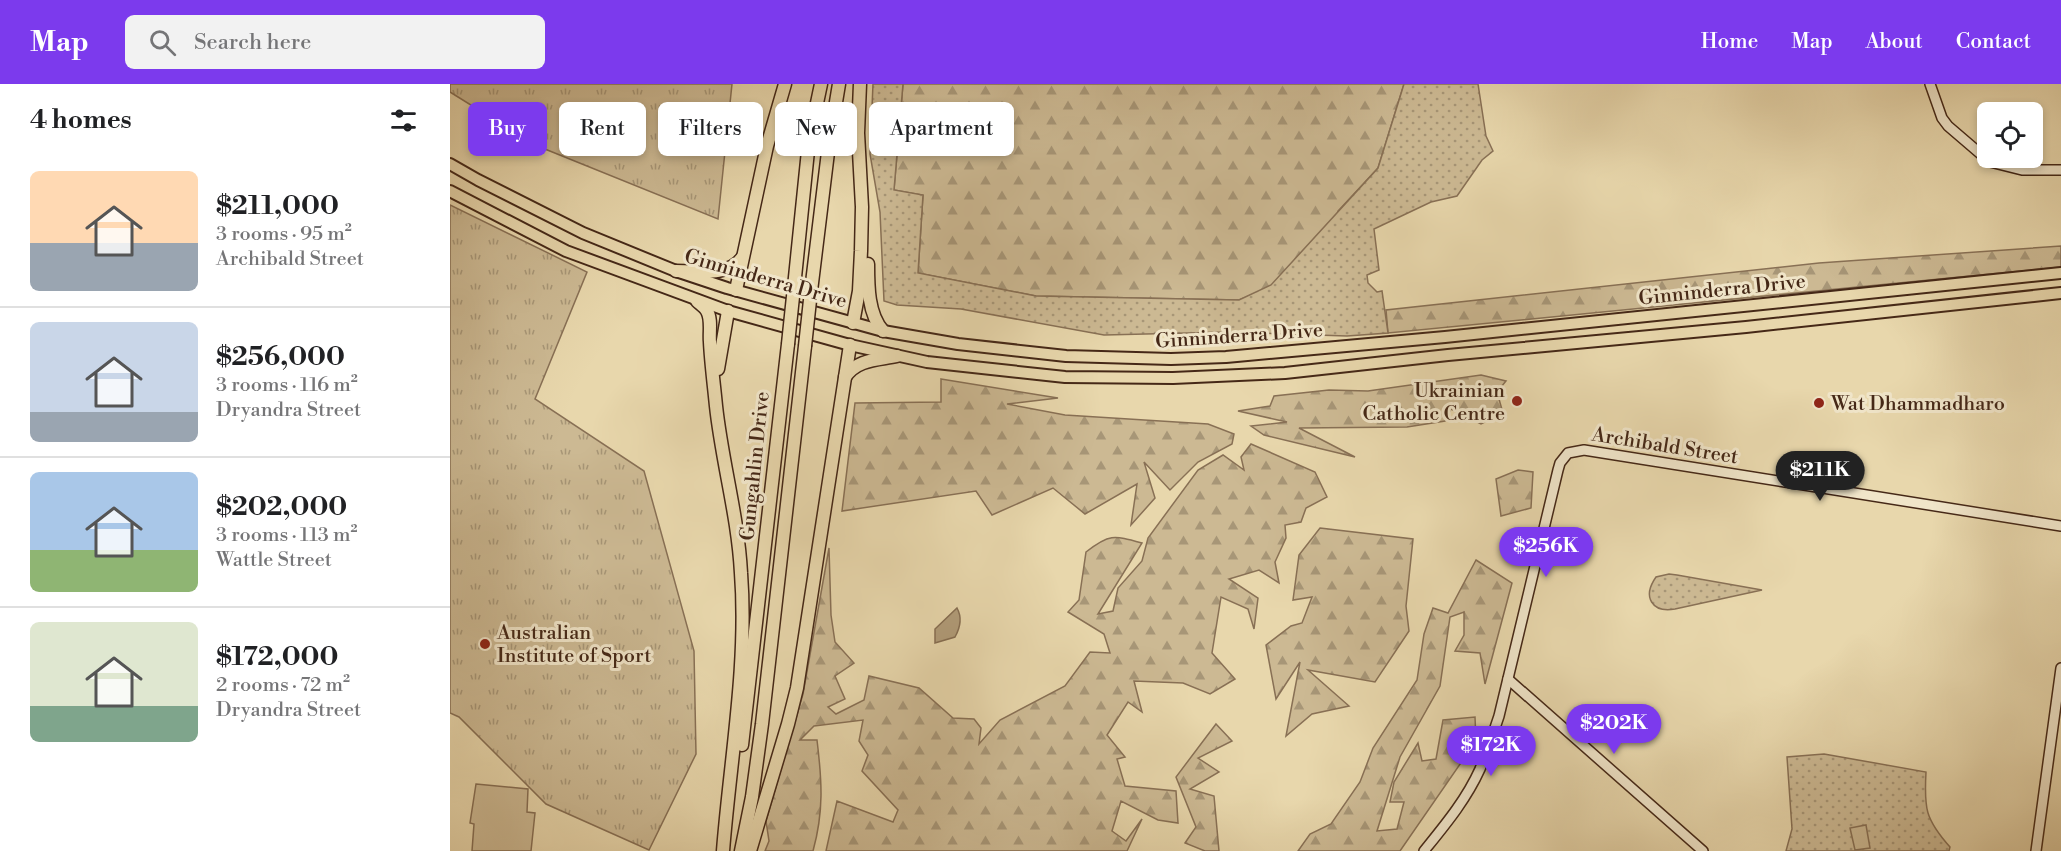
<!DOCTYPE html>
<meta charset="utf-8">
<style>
:root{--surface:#fff;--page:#f2f2f2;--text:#202124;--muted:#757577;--line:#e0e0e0;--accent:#7c3aed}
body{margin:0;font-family:"Libre Bodoni",serif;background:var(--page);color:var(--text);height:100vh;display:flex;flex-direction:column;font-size:22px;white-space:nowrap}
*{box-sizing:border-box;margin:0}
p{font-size:20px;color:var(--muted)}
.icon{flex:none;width:33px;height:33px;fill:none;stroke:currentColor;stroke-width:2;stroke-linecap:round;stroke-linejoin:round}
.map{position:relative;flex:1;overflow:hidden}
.panel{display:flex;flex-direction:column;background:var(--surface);width:450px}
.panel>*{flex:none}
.guide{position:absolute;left:18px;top:18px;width:570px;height:54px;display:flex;gap:12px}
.fabs{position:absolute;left:1527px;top:18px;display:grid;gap:12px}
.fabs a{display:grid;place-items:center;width:66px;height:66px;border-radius:9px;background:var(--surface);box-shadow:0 3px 9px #0003;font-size:30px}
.price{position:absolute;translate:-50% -51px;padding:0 14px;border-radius:21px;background:var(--accent);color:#fff;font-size:20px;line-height:39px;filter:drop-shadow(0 2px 3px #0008)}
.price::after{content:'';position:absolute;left:50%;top:36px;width:18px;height:14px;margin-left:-9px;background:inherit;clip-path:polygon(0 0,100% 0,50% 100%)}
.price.selected{background:#222;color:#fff}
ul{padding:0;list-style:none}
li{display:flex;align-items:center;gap:18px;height:150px;padding:0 30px}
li+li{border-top:2px solid var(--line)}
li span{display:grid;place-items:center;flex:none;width:168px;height:120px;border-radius:9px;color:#555}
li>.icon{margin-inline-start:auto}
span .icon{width:72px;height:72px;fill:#fffc;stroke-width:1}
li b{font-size:26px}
h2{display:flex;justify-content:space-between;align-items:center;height:72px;padding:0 30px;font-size:26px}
.chip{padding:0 21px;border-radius:9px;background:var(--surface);box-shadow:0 3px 9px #0003;font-size:21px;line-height:54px}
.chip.selected{background:var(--accent);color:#fff}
header{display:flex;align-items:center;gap:36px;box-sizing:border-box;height:84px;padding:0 30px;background:var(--accent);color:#fff}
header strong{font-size:28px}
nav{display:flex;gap:33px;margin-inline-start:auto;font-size:21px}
.search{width:420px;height:54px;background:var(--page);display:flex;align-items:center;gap:15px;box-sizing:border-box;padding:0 21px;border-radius:9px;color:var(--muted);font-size:22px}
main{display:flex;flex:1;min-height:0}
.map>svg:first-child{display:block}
.grass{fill:url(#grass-tufts);stroke:#887055;stroke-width:1.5}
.forest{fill:url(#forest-firs);stroke:#887055;stroke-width:1.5}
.park{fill:url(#park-dots);stroke:#887055;stroke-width:1.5}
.pitch{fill:#ccb993;stroke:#887055;stroke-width:1.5}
.water{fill:#b19c79;stroke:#866e52;stroke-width:1.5}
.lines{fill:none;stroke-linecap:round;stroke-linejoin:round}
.secondary-casing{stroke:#452817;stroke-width:12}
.primary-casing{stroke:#452817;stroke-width:14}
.highway-casing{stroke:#452817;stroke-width:15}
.secondary{stroke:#f0e5c9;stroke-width:9}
.primary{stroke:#e8d7ac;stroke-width:10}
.highway{stroke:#e8d7ac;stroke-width:12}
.highway-bridge-casing{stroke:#452817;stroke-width:15;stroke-linecap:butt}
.highway-bridge{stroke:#e8d7ac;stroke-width:12}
.poi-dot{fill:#8f2418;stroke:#f0e5c9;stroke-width:2}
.labels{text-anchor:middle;stroke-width:6;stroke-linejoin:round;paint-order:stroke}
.street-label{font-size:20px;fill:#452817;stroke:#f0e5c9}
.poi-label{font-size:20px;fill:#452817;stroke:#f0e5c9;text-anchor:start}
</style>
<header>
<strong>Map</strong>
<div class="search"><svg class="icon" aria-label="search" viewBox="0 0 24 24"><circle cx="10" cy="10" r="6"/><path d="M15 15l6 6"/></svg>Search here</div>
<nav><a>Home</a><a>Map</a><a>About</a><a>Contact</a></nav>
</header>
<main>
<section class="panel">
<h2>4 homes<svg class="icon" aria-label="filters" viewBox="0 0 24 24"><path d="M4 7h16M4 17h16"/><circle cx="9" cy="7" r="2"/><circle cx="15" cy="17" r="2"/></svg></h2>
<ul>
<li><span style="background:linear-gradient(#ffd9b3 60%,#9aa5b1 0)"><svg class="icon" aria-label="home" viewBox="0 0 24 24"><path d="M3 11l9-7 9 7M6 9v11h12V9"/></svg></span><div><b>$211,000</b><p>3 rooms · 95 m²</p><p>Archibald Street</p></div></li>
<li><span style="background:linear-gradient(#c9d6e8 75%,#9aa5b1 0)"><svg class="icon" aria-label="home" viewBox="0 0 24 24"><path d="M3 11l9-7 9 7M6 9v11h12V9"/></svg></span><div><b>$256,000</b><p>3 rooms · 116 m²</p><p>Dryandra Street</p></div></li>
<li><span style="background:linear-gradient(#a9c7e8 65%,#8fb573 0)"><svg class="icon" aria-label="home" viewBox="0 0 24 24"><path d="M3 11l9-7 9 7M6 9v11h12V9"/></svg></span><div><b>$202,000</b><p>3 rooms · 113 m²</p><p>Wattle Street</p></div></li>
<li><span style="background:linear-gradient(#dfe7d0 70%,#7fa58c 0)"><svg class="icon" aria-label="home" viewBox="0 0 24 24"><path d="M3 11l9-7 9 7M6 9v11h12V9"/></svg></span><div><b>$172,000</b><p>2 rooms · 72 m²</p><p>Dryandra Street</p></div></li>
</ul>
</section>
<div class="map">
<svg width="1611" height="767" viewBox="0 0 1611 767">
<defs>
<pattern id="grass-tufts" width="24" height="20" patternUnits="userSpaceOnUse" patternTransform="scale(1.5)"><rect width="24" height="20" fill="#ccb993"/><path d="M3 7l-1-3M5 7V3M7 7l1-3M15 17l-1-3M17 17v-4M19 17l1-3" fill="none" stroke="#a79677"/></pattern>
<pattern id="forest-firs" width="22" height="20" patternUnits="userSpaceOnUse" patternTransform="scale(1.5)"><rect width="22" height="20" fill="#ccb993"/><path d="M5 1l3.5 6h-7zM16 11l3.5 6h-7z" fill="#a79677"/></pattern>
<pattern id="park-dots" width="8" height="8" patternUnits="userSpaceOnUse" patternTransform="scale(1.5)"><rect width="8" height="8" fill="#ccb993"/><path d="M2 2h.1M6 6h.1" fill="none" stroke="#a79677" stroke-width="1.8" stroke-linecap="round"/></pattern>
</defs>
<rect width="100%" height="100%" fill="#e8d7ac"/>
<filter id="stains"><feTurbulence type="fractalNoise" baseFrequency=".00333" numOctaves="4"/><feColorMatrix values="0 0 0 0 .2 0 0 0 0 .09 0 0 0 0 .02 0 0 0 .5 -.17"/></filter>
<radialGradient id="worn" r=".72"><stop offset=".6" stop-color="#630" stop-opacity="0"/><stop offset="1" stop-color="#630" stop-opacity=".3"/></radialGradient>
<!-- grass -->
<g class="grass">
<path d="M 0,0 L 282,0 L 268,135 L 85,61 L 0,8 Z"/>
<path d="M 0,121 L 137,188 L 85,315 L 194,387 L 244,567 L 246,670 L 199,766 L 96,720 L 9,633 L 0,629 Z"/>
</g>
<!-- forest -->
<g class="forest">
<path d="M 453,0 L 954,0 L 928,84 L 888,127 L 879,179 L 789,216 L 586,212 L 468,189 L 473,111 L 444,106 Z"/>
<path d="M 1611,162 L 1611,183 L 938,249 L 936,226 L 1369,179 Z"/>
<path d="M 1031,291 L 1056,297 L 1047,308 L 1053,329 L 1031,340 L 1001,325 L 995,337 L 957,343 L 849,344 L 905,373 L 814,351 L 801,342 L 837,338 L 788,327 L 820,322 L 824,312 L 879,306 L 918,307 Z"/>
<path d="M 491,295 L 608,314 L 557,320 L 615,331 L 758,340 L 784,350 L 782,360 L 748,378 L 720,406 L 694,378 L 705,414 L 681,441 L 687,400 L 635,430 L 603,404 L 542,431 L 526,407 L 392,427 L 405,319 L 491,318 Z"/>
<path d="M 801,360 L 865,388 L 877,413 L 856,424 L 851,438 L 835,441 L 836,454 L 825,478 L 829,499 L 809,486 L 779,495 L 808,514 L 804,545 L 798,525 L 771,513 L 762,569 L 785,595 L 760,610 L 733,599 L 684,597 L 692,628 L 678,618 L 657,651 L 675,673 L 667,675 L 675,702 L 726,707 L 728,739 L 708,736 L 671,717 L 662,747 L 676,757 L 692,735 L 677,767 L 376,767 L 387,717 L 443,738 L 448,726 L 412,687 L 418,671 L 409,657 L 413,636 L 364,642 L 350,656 L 367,656 C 372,697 374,727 363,767 L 315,767 L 319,757 L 316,737 L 353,610 L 379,464 L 381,531 L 385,558 L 404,579 L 385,592 L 395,615 L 378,623 L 386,630 L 414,616 L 419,592 L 469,604 L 503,634 L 524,635 L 531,644 L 529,660 L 550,636 L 615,602 L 640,568 L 660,569 L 654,550 L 618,528 L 629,516 L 636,468 C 659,450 663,451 692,459 L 648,530 L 663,527 L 668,504 L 692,477 L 698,454 L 748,386 L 773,371 L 794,386 L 791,373 Z"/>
<path d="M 1068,386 L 1083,388 L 1081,424 L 1051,432 L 1046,395 Z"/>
<path d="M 870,444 L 963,455 L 956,522 L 959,547 L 925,598 L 858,586 L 899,622 L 862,630 L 836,652 L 850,578 L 826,615 L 816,561 L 841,542 L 852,539 L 862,513 L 843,516 L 849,471 Z"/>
<path d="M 1026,476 L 1062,499 L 1035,600 L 1030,569 L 1005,567 L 1014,551 L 1014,528 L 1000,533 L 990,602 L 950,673 L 927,747 L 947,745 L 954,718 L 940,718 L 944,698 L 968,659 L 972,677 L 986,675 L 993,636 L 1025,633 L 1026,657 L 950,767 L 848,767 L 860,750 L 881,740 L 910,698 L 923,664 L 967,596 L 974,550 L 983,524 L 998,529 Z"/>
<path d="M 766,640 L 782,657 L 748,674 L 769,688 L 740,705 L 764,712 L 769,767 L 755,767 L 735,759 L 746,743 L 726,693 Z"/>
</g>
<!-- park -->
<g class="park">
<path d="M 423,0 L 453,0 L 444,106 L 473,111 L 468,189 L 586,212 L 789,216 L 821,201 L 928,84 L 954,0 L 1028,0 L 1036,52 L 1043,67 L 1032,76 L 1007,112 L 981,118 L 924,145 L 929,186 L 917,191 L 918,199 L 927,208 L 932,207 L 938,249 L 897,252 L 779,248 L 654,251 L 511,225 L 447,221 L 434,217 L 430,128 L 420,70 Z"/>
<path d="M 1219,490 L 1227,491 L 1312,506 L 1225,525 C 1202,529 1192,513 1206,493 Z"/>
<path d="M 1374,670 L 1476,688 C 1474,724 1475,735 1500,763 L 1499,767 L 1336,767 L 1342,745 L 1337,673 Z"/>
</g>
<!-- pitch -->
<g class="pitch">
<path d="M 26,700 L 78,705 L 77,728 L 85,729 L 81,767 L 22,767 L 24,740 L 20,739 Z"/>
<path d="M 1416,741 L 1420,764 L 1405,766 L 1400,744 Z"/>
</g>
<!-- water -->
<path class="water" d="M 507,524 C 512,533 510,544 505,553 L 485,559 L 485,545 Z"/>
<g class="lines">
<!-- secondary casing -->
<g class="secondary-casing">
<g id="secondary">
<path d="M 1480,0 L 1492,34 L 1498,42 L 1540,78 L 1572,86 L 1611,86"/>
<path d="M 1058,595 L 1253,767"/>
<path d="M 974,767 C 995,741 1016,716 1030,685 C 1037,668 1043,650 1049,632 L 1108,386 L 1110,379 L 1118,369 L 1134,366 L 1611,442"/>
<path d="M 1586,767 L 1611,584"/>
</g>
</g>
<!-- primary casing -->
<g class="primary-casing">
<g id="primary">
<path d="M 0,80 L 28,96 L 133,149 L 226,187 L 277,204 L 433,247 L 508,260 L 616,272 L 721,275 L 776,273 L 995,253 L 1611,189"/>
<path d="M 0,107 L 116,167 L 278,227 L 400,261 L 477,278 L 615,293 L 723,294 L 835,289 L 998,271 L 1296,243 L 1611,209"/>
</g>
</g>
<!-- highway casing -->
<g class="highway-casing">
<g id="highway">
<path d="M 418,180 C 418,202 418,230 433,247"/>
<path d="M 226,187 C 247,187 279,193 292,174"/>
<path d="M 344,203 L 359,57 L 371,0"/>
<path d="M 286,206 L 317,62 L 335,0"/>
<path d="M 361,207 L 379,60 L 389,0"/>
<path d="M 247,217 C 250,220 255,223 257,227 C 262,235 259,249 260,258 C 261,279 264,301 266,322 C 272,378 288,432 291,489 C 298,580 280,677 273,767"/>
<path d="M 403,239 L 409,207 L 411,167 L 412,123 L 408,49 L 410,0"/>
<path d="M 268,285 L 278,227"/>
<path d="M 395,293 C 407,275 428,276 447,272"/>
<path d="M 292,661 L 338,260"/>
<path d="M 291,767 L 302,713 L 312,640 L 355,262"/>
<path d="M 300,767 L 338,640 L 347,604 L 400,261"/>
</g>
</g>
<!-- secondary -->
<use href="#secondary" class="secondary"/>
<!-- primary -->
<use href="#primary" class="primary"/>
<!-- highway -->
<use href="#highway" class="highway"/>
<!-- highway-bridge casing -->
<g class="highway-bridge-casing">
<g id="highway-bridge">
<path d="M 338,260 L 344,203"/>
<path d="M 355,262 L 361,207"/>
</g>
</g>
<!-- highway-bridge -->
<use href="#highway-bridge" class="highway-bridge"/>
</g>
<!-- markers -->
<g class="poi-dot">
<circle cx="1067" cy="317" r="6"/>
<circle cx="1369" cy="319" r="6"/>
<circle cx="35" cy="560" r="6"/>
</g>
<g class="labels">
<!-- street labels -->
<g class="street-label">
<text transform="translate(316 194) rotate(16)" y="7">Ginninderra Drive</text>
<text transform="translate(1272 205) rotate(-6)" y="7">Ginninderra Drive</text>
<text transform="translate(789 251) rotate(-4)" y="7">Ginninderra Drive</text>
<text transform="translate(1215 361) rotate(9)" y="7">Archibald Street</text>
<text transform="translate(304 382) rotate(-84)" y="7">Gungahlin Drive</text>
</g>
<!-- poi labels -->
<g class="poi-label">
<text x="1055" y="313" text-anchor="end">Ukrainian<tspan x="1055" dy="23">Catholic Centre</tspan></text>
<text x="1381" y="326">Wat Dhammadharo</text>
<text x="47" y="555">Australian<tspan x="47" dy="23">Institute of Sport</tspan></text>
</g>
</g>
<rect width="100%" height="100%" filter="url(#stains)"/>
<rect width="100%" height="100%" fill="url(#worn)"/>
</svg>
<div class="fabs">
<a><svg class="icon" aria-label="locate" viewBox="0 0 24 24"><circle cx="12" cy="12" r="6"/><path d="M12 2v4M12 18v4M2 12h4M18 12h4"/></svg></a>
</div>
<b class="price selected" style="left:1370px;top:418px">$211K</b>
<b class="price" style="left:1096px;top:494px">$256K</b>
<b class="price" style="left:1164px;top:671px">$202K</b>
<b class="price" style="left:1041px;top:693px">$172K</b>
<div class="guide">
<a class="chip selected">Buy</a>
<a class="chip">Rent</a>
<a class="chip">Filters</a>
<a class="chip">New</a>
<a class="chip">Apartment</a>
</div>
</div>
</main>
